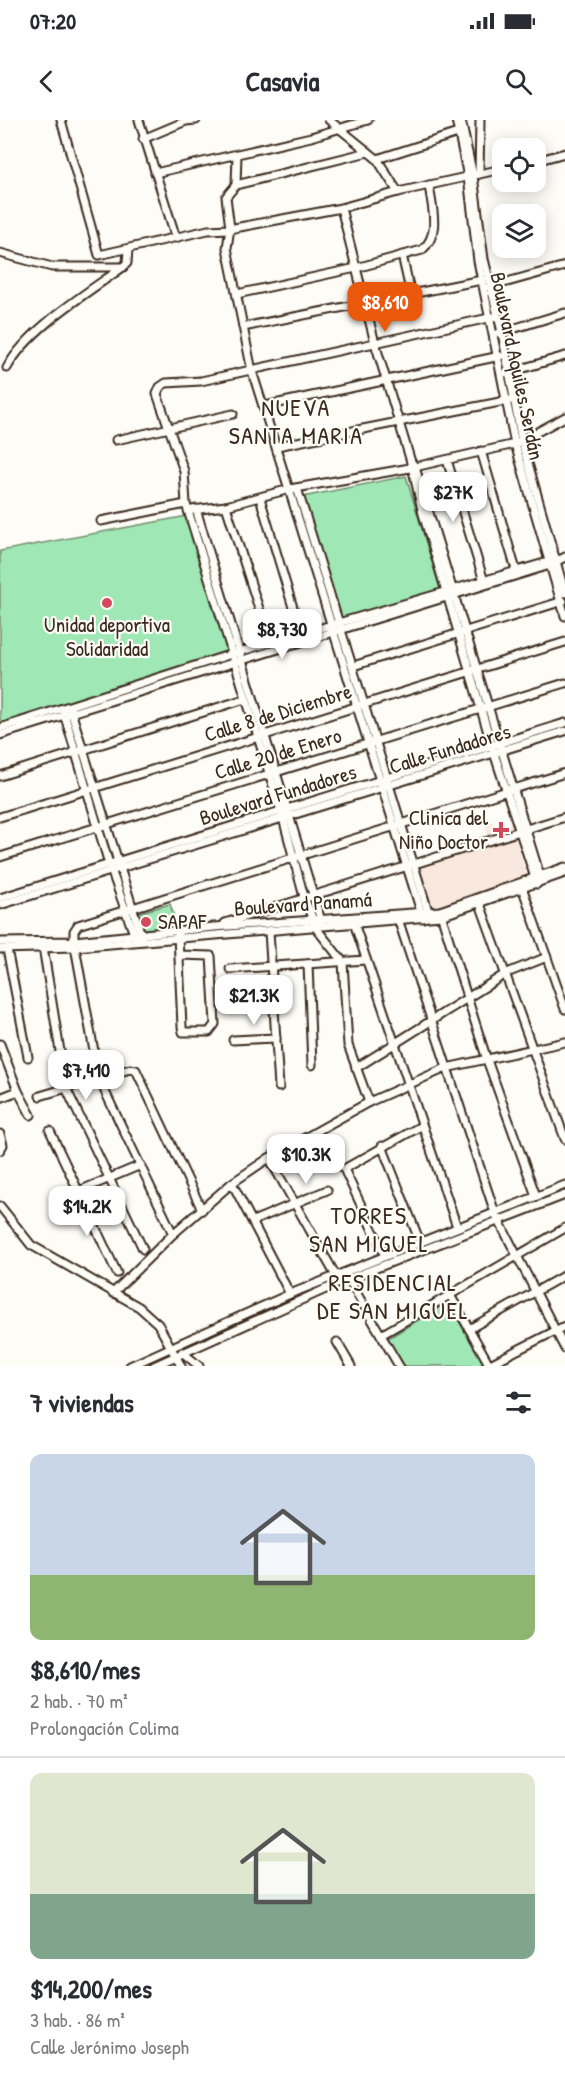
<!DOCTYPE html>
<html lang="es">
<meta charset="utf-8">
<style>
:root{--surface:#fff;--page:#f2f2f3;--text:#2b2b33;--muted:#7c7c81;--line:#e1e1e2;--accent:#ea580c}
body{margin:0;font-family:"Patrick Hand",sans-serif;background:var(--page);color:var(--text);height:100vh;display:flex;flex-direction:column;font-size:22px;white-space:nowrap}
*{box-sizing:border-box;margin:0}
p{font-size:20px;color:var(--muted)}
.icon{flex:none;width:33px;height:33px;fill:none;stroke:currentColor;stroke-width:2;stroke-linecap:round;stroke-linejoin:round}
.map{position:relative;height:1246px;overflow:hidden}
.drawer{display:flex;flex-direction:column;background:var(--surface);flex:1}
.drawer>*{flex:none}
.fabs{position:absolute;left:492px;top:18px;display:grid;gap:12px}
.fabs a{display:grid;place-items:center;width:54px;height:54px;border-radius:12px;background:var(--surface);box-shadow:0 3px 15px #0003;font-size:30px}
.price{position:absolute;translate:-50% -51px;padding:0 14px;border-radius:12px;background:#fff;color:#222;font-size:20px;line-height:39px;filter:drop-shadow(0 2px 3px #0008)}
.price::after{content:'';position:absolute;left:50%;top:36px;width:18px;height:14px;margin-left:-9px;background:inherit;clip-path:polygon(0 0,100% 0,50% 100%)}
.price.selected{background:var(--accent);color:#fff}
ul{padding:0;list-style:none}
li{display:grid;align-content:center;gap:12px;height:318px;padding:0 30px}
li+li{border-top:2px solid var(--line)}
li span{display:grid;place-items:center;height:186px;border-radius:12px;color:#555}
li>.icon{margin-inline-start:auto}
span .icon{width:108px;height:108px;fill:#fffc;stroke-width:1}
li b{font-size:26px}
h2{display:flex;justify-content:space-between;align-items:center;height:72px;padding:0 30px;font-size:26px}
.status{display:flex;justify-content:space-between;align-items:center;height:42px;padding:0 30px;background:var(--surface);direction:ltr}
.status svg{height:16px;fill:currentColor}
header{display:flex;justify-content:space-between;align-items:center;height:78px;padding:0 30px;background:var(--surface);font-size:27px;font-weight:700}
.map>svg:first-child{display:block}
.built{fill:#f9e8de}
.green{fill:#9fe7b4;stroke:#6d8869;stroke-width:1.5}
.lines{fill:none;stroke-linecap:round;stroke-linejoin:round}
.minor-casing{stroke:#3b2a1e;stroke-width:11}
.minor{stroke:#fdfcf7;stroke-width:7}
.poi-dot{fill:#d1495b;stroke:#fdfcf7;stroke-width:2}
.labels{text-anchor:middle;stroke-width:4.5;stroke-linejoin:round;paint-order:stroke}
.street-label{font-size:21px;fill:#3b2a1e;stroke:#fdfcf7}
.poi-label{font-size:21px;fill:#3b2a1e;stroke:#fdfcf7}
.quarter-label{font-size:24px;letter-spacing:1.5px;fill:#3b2a1e;stroke:#fdfcf7}
</style>
<div class="status"><b>07:20</b><svg viewBox="0 0 49 12"><path d="M0 12V9h3v3zM5 12V6h3v6zM10 12V3h3v9zM15 12V0h3v12zM26 1h20v11H26zM47 4h2v5h-2z"/></svg></div>
<header><svg class="icon" aria-label="back" viewBox="0 0 24 24"><path d="M15 5l-7 7 7 7"/></svg>Casavia<svg class="icon" aria-label="search" viewBox="0 0 24 24"><circle cx="10" cy="10" r="6"/><path d="M15 15l6 6"/></svg></header>
<div class="map">
<svg width="565" height="1246" viewBox="0 0 565 1246">
<rect width="100%" height="100%" fill="#fdfcf7"/>
<filter id="ink" filterUnits="userSpaceOnUse"><feTurbulence type="fractalNoise" baseFrequency=".0167" numOctaves="2"/><feDisplacementMap in="SourceGraphic" scale="12" xChannelSelector="R" yChannelSelector="G"/><feConvolveMatrix kernelMatrix="1 2 1 2 8 2 1 2 1" color-interpolation-filters="sRGB"/></filter>
<g filter="url(#ink)">
<!-- built -->
<g class="built">
<path d="M 492,701 L 495,708 L 513,703 L 515,712 L 490,720 L 485,703 Z"/>
<path d="M 515,717 L 528,759 L 445,788 L 430,790 L 416,748 Z"/>
</g>
<!-- green -->
<g class="green">
<path d="M 406,356 L 440,469 L 341,500 L 302,377 Z"/>
<path d="M 187,396 L 230,534 L 0,606 L 0,431 Z"/>
<path d="M 170,784 L 178,809 L 144,812 L 137,793 Z"/>
<path d="M 448,1182 L 485,1246 L 401,1246 L 385,1220 Z"/>
</g>
<g class="lines">
<!-- minor casing -->
<g class="minor-casing">
<g id="minor">
<path d="M 61,0 L 99,135 L 208,110 L 229,109 L 341,88 L 398,72 L 502,49"/>
<path d="M 139,0 L 176,118"/>
<path d="M 329,0 L 377,39 L 398,72"/>
<path d="M 456,0 L 468,57 L 478,141 L 515,324 L 565,496"/>
<path d="M 461,0 L 473,56 L 484,139 L 502,212 L 522,322 L 565,473"/>
<path d="M 143,19 L 186,1 L 196,0"/>
<path d="M 368,32 L 236,65 L 226,77 L 230,108 L 227,128 L 252,251 L 423,798"/>
<path d="M 377,39 L 458,13"/>
<path d="M 536,41 L 565,33"/>
<path d="M 155,53 L 311,17 L 368,0"/>
<path d="M 479,54 L 480,0"/>
<path d="M 236,65 L 237,35"/>
<path d="M 341,88 L 375,223 L 411,342 L 423,394 L 494,633 L 537,764"/>
<path d="M 0,133 L 52,147 L 123,147"/>
<path d="M 402,135 L 411,175"/>
<path d="M 489,167 L 565,146"/>
<path d="M 237,174 L 356,148 L 422,130 C 441,114 432,88 429,65"/>
<path d="M 243,207 L 482,160"/>
<path d="M 499,213 L 565,193"/>
<path d="M 7,248 C 28,209 87,173 123,147 L 127,143 L 128,130"/>
<path d="M 507,253 L 565,236"/>
<path d="M 265,286 L 500,236"/>
<path d="M 116,320 L 233,294"/>
<path d="M 277,326 L 510,280"/>
<path d="M 481,331 L 516,450"/>
<path d="M 447,340 L 483,458"/>
<path d="M 411,342 L 415,347 L 541,759"/>
<path d="M 297,368 L 429,794"/>
<path d="M 260,378 L 301,514"/>
<path d="M 226,386 L 270,523"/>
<path d="M 196,389 L 322,804"/>
<path d="M 192,390 L 226,386 L 290,369 L 410,348 L 515,324 L 565,297"/>
<path d="M 101,401 L 186,384"/>
<path d="M 353,546 L 563,481"/>
<path d="M 70,588 L 142,818"/>
<path d="M 63,590 L 109,744 L 135,817"/>
<path d="M 0,608 L 232,534 L 558,439"/>
<path d="M 0,615 L 550,445 L 565,437"/>
<path d="M 0,656 L 245,579"/>
<path d="M 0,697 L 565,522"/>
<path d="M 0,737 L 565,563"/>
<path d="M 522,767 L 565,889"/>
<path d="M 0,778 L 565,603"/>
<path d="M 479,781 L 565,1019"/>
<path d="M 0,785 L 565,611"/>
<path d="M 440,791 L 487,940 L 536,1076"/>
<path d="M 398,799 L 495,1093 L 565,1229"/>
<path d="M 225,803 L 565,697"/>
<path d="M 354,803 L 457,1107"/>
<path d="M 269,811 L 279,967"/>
<path d="M 178,815 L 182,907 L 183,912 L 209,912 L 215,904 L 211,836 L 179,835"/>
<path d="M 0,822 L 74,821 L 214,807 L 440,791 L 565,747"/>
<path d="M 43,827 L 66,968 L 143,1129"/>
<path d="M 0,829 L 75,827 L 441,796 L 565,753"/>
<path d="M 7,829 L 28,937"/>
<path d="M 308,844 L 312,945"/>
<path d="M 230,849 L 366,840"/>
<path d="M 232,884 L 273,883"/>
<path d="M 233,920 L 276,918"/>
<path d="M 0,924 L 18,971 L 31,995"/>
<path d="M 356,948 L 507,853 L 547,837"/>
<path d="M 40,976 L 130,949 L 136,950 L 202,1090"/>
<path d="M 0,978 L 18,971"/>
<path d="M 369,982 L 348,925 L 343,842 L 316,808 L 304,777 L 283,698 L 186,384 L 184,351 L 157,274 L 160,267 L 166,263 L 201,261 L 498,196"/>
<path d="M 50,1011 L 117,1153"/>
<path d="M 0,1014 L 3,1025 L 0,1030"/>
<path d="M 382,1026 L 420,1122"/>
<path d="M 269,1038 L 336,1156"/>
<path d="M 232,1063 L 290,1174"/>
<path d="M 79,1071 L 141,1045"/>
<path d="M 0,1086 L 31,1125 L 139,1187 L 158,1204 L 181,1246"/>
<path d="M 253,1101 L 327,1070"/>
<path d="M 173,1114 L 99,959 L 74,821 L 74,811 L 78,805 L 565,653"/>
<path d="M 385,1136 L 344,1049 L 421,1006"/>
<path d="M 346,1155 L 399,1246"/>
<path d="M 113,1173 L 173,1114 L 232,1063 L 269,1038 L 369,982 L 446,948 L 565,922"/>
<path d="M 450,1175 L 489,1244"/>
<path d="M 469,1209 L 565,1155"/>
<path d="M 381,1215 L 565,1108"/>
<path d="M 337,1222 L 351,1246"/>
<path d="M 182,1232 L 199,1246"/>
<path d="M 130,1246 L 290,1174 L 565,1065"/>
<path d="M 154,1246 L 348,1159 L 565,1075"/>
<path d="M 486,1246 L 565,1206"/>
</g>
</g>
<!-- minor -->
<use href="#minor" class="minor"/>
</g>
</g>
<!-- markers -->
<g class="poi-dot">
<circle cx="107" cy="483" r="6"/>
<path d="M498 701h6v6h6v6h-6v6h-6v-6h-6v-6h6z"/>
<circle cx="146" cy="802" r="6"/>
</g>
<g class="labels">
<!-- street labels -->
<g class="street-label">
<text transform="translate(517 246) rotate(78)" y="7">Boulevard Aquiles Serdán</text>
<text transform="translate(278 593) rotate(-17)" y="7">Calle 8 de Diciembre</text>
<text transform="translate(450 629) rotate(-17)" y="7">Calle Fundadores</text>
<text transform="translate(278 634) rotate(-17)" y="7">Calle 20 de Enero</text>
<text transform="translate(278 675) rotate(-17)" y="7">Boulevard Fundadores</text>
<text transform="translate(303 784) rotate(-4)" y="7">Boulevard Panamá</text>
</g>
<!-- poi labels -->
<g class="poi-label">
<text x="107" y="512">Unidad deportiva<tspan x="107" dy="24">Solidaridad</tspan></text>
<text x="488" y="705" text-anchor="end">Clinica del<tspan x="488" dy="24">Niño Doctor</tspan></text>
<text x="158" y="809" text-anchor="start">SAPAF</text>
</g>
<!-- quarter labels -->
<g class="quarter-label">
<text x="296" y="296">NUEVA<tspan x="296" dy="28">SANTA MARIA</tspan></text>
<text x="369" y="1104">TORRES<tspan x="369" dy="28">SAN MIGUEL</tspan></text>
<text x="393" y="1171">RESIDENCIAL<tspan x="393" dy="28">DE SAN MIGUEL</tspan></text>
</g>
</g>
</svg>
<div class="fabs">
<a><svg class="icon" aria-label="locate" viewBox="0 0 24 24"><circle cx="12" cy="12" r="6"/><path d="M12 2v4M12 18v4M2 12h4M18 12h4"/></svg></a>
<a><svg class="icon" aria-label="layers" viewBox="0 0 24 24"><path d="M12 4l9 5-9 5-9-5zM3 14l9 5 9-5"/></svg></a>
</div>
<b class="price selected" style="left:385px;top:213px">$8,610</b>
<b class="price" style="left:453px;top:403px">$27K</b>
<b class="price" style="left:282px;top:540px">$8,730</b>
<b class="price" style="left:254px;top:906px">$21.3K</b>
<b class="price" style="left:86px;top:981px">$7,410</b>
<b class="price" style="left:306px;top:1065px">$10.3K</b>
<b class="price" style="left:87px;top:1117px">$14.2K</b>
</div>
<section class="drawer">
<h2>7 viviendas<svg class="icon" aria-label="filters" viewBox="0 0 24 24"><path d="M4 7h16M4 17h16"/><circle cx="9" cy="7" r="2"/><circle cx="15" cy="17" r="2"/></svg></h2>
<ul>
<li><span style="background:linear-gradient(#c9d6e8 65%,#8fb573 0)"><svg class="icon" aria-label="home" viewBox="0 0 24 24"><path d="M3 11l9-7 9 7M6 9v11h12V9"/></svg></span><div><b>$8,610/mes</b><p>2 hab. · 70 m²</p><p>Prolongación Colima</p></div></li>
<li><span style="background:linear-gradient(#dfe7d0 65%,#7fa58c 0)"><svg class="icon" aria-label="home" viewBox="0 0 24 24"><path d="M3 11l9-7 9 7M6 9v11h12V9"/></svg></span><div><b>$14,200/mes</b><p>3 hab. · 86 m²</p><p>Calle Jerónimo Joseph</p></div></li>
</ul>
</section>
